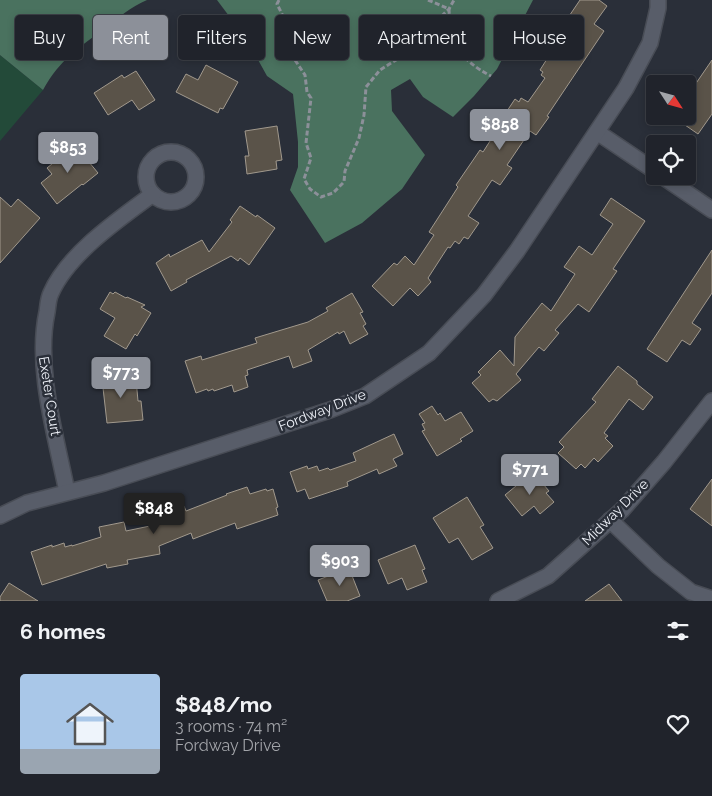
<!DOCTYPE html>
<meta charset="utf-8">
<style>
:root{--surface:#20232b;--page:#282b33;--text:#f1f3f6;--muted:#a2a4a9;--line:#3d4047;--accent:#8c9099}
body{margin:0;font-family:Raleway,sans-serif;background:var(--page);color:var(--text);height:100vh;display:flex;flex-direction:column;font-size:19px;white-space:nowrap}
*{box-sizing:border-box;margin:0}
p{font-size:16px;color:var(--muted)}
.icon{flex:none;width:28px;height:28px;fill:none;stroke:currentColor;stroke-width:2;stroke-linecap:round;stroke-linejoin:round}
.map{position:relative;height:601px;overflow:hidden}
.panel{display:flex;flex-direction:column;background:var(--surface);flex:1}
.panel>*{flex:none}
.top-card{position:absolute;left:15px;top:15px;width:682px;height:45px;display:flex;gap:10px}
.needle{width:32px;rotate:126deg}
.controls{position:absolute;left:646px;top:75px;display:grid;gap:10px}
.controls a{display:grid;place-items:center;width:50px;height:50px;border-radius:5px;background:var(--surface);box-shadow:0 2px 8px #0003,0 0 0 1px var(--line);font-size:25px}
.price{position:absolute;translate:-50% -42px;padding:0 11px;border-radius:5px;background:var(--accent);color:#fff;font-size:16px;line-height:32px;filter:drop-shadow(0 1px 2px #0008)}
.price::after{content:'';position:absolute;left:50%;top:30px;width:15px;height:11px;margin-left:-8px;background:inherit;clip-path:polygon(0 0,100% 0,50% 100%)}
.price.current{background:#222;color:#fff}
ul{padding:0;list-style:none}
li{display:flex;align-items:center;gap:15px;height:125px;padding:0 20px}
li span{display:grid;place-items:center;flex:none;width:140px;height:100px;border-radius:5px;color:#555}
li>.icon{margin-inline-start:auto}
span .icon{width:60px;height:60px;fill:#fffc;stroke-width:1}
li b{font-size:21px}
h2{display:flex;justify-content:space-between;align-items:center;height:60px;padding:0 20px;font-size:21px}
.pill{padding:0 18px;border-radius:5px;background:var(--surface);box-shadow:0 2px 8px #0003,0 0 0 1px var(--line);font-size:18px;line-height:45px}
.pill.current{background:var(--accent);color:#fff}
.map>svg:first-child{display:block}
.green{fill:#234a39}
.forest{fill:#4a725f}
.building{fill:#5a5349;stroke:#a1998d}
.lines{fill:none;stroke-linecap:round;stroke-linejoin:round}
.street-casing{stroke:#484c55;stroke-width:18}
.path{stroke:#8c9099;stroke-width:3;stroke-dasharray:5 2.5;stroke-linecap:butt}
.street{stroke:#585d69;stroke-width:15}
.labels{text-anchor:middle;stroke-width:5;stroke-linejoin:round;paint-order:stroke}
.street-label{font-size:14px;fill:#f1f4fb;stroke:#2a2f39}
</style>
<div class="map">
<svg width="712" height="601" viewBox="0 0 712 601">
<rect width="100%" height="100%" fill="#2a2f39"/>
<!-- green -->
<path class="green" d="M 0,55 L 43,90 L 0,141 Z"/>
<!-- forest -->
<g class="forest">
<path d="M 0,0 L 147,0 C 131,7 119,17 105,28 C 79,48 60,59 43,90 L 0,55 Z"/>
<path d="M 217,0 L 533,0 L 497,69 L 474,96 L 453,117 L 423,97 L 410,79 L 391,90 L 392,111 L 425,155 L 402,189 L 362,223 L 325,243 L 290,190 L 298,167 L 298,142 L 293,94 L 267,76 L 247,40 Z"/>
</g>
<!-- building -->
<g class="building">
<path d="M 580,0 L 599,0 L 607,6 L 594,24 L 604,31 L 547,116 L 549,117 L 536,135 L 530,131 L 507,165 L 512,168 L 500,185 L 492,180 L 468,216 L 479,223 L 468,239 L 464,237 L 459,244 L 455,241 L 450,248 L 448,247 L 428,278 L 431,282 L 418,296 L 410,288 L 393,306 L 372,286 L 394,263 L 397,265 L 405,256 L 414,265 L 434,235 L 429,232 L 458,187 L 456,185 L 480,150 L 483,152 L 499,127 L 497,126 L 515,99 L 519,102 L 521,98 L 528,102 L 545,78 L 541,75 L 543,72 L 540,70 L 547,59 L 542,56 Z"/>
<path d="M 712,60 L 712,114 L 698,134 L 672,116 L 688,116 L 688,95 Z"/>
<path d="M 206,65 L 238,82 L 223,109 L 220,108 L 218,113 L 176,92 L 186,74 L 198,80 Z"/>
<path d="M 136,71 L 155,100 L 139,110 L 132,100 L 108,115 L 94,93 L 122,75 L 124,78 Z"/>
<path d="M 277,126 L 282,160 L 276,161 L 277,169 L 247,174 L 245,156 L 249,156 L 245,131 Z"/>
<path d="M 75,145 L 98,173 L 83,185 L 82,184 L 57,204 L 41,183 L 52,174 L 47,168 Z"/>
<path d="M 0,197 L 11,207 L 18,199 L 40,218 L 0,263 Z"/>
<path d="M 611,198 L 645,221 L 613,269 L 617,271 L 589,312 L 578,304 L 555,330 L 559,333 L 544,351 L 539,347 L 516,374 L 521,380 L 497,401 L 493,399 L 489,402 L 472,383 L 481,375 L 478,372 L 500,350 L 514,366 L 515,337 L 542,303 L 551,311 L 575,274 L 564,267 L 579,246 L 592,255 L 613,224 L 600,215 Z"/>
<path d="M 240,206 L 256,217 L 257,215 L 275,228 L 249,265 L 240,258 L 238,261 L 231,256 L 186,280 L 187,282 L 171,291 L 156,263 L 169,254 L 170,257 L 202,240 L 209,252 L 232,222 L 230,220 Z"/>
<path d="M 712,250 L 712,293 L 692,323 L 701,329 L 690,345 L 682,340 L 667,362 L 647,349 Z"/>
<path d="M 110,292 L 113,294 L 115,292 L 126,298 L 127,297 L 145,305 L 141,307 L 151,313 L 137,336 L 135,334 L 126,349 L 104,336 L 115,318 L 100,309 Z"/>
<path d="M 352,293 L 363,312 L 360,313 L 366,324 L 363,326 L 368,334 L 350,344 L 344,331 L 339,334 L 338,332 L 308,350 L 312,361 L 293,368 L 289,356 L 247,370 L 248,375 L 245,376 L 248,387 L 234,392 L 232,385 L 214,391 L 213,389 L 208,391 L 207,389 L 196,393 L 185,361 L 201,356 L 202,360 L 257,343 L 255,338 L 308,322 L 328,311 L 326,308 Z"/>
<path d="M 618,366 L 637,381 L 637,384 L 653,397 L 643,410 L 629,399 L 604,433 L 608,436 L 605,438 L 613,446 L 598,462 L 594,458 L 585,468 L 581,464 L 576,469 L 558,453 L 564,447 L 559,442 L 596,402 L 592,399 Z"/>
<path d="M 124,372 L 125,380 L 136,379 L 138,401 L 141,401 L 143,420 L 107,423 L 102,379 L 104,379 L 103,374 Z"/>
<path d="M 432,406 L 438,415 L 440,413 L 445,421 L 461,412 L 473,431 L 460,439 L 462,441 L 437,456 L 422,431 L 425,430 L 422,424 L 425,423 L 419,414 Z"/>
<path d="M 394,434 L 403,454 L 393,459 L 397,466 L 379,474 L 377,469 L 347,482 L 348,486 L 309,499 L 305,489 L 297,492 L 290,472 L 307,466 L 308,469 L 317,466 L 319,471 L 328,468 L 330,470 L 356,461 L 353,453 Z"/>
<path d="M 533,472 L 549,491 L 546,493 L 554,502 L 540,514 L 534,506 L 522,516 L 505,495 Z"/>
<path d="M 712,479 L 712,526 L 690,509 Z"/>
<path d="M 247,487 L 250,494 L 266,489 L 267,491 L 273,489 L 278,507 L 276,508 L 278,515 L 237,529 L 235,523 L 193,539 L 191,533 L 159,546 L 160,554 L 127,560 L 128,564 L 107,568 L 106,564 L 42,585 L 31,552 L 52,545 L 52,547 L 64,543 L 65,547 L 72,545 L 72,546 L 101,537 L 99,527 L 124,522 L 126,531 L 169,522 L 165,513 L 184,506 L 186,511 L 227,495 L 226,494 Z"/>
<path d="M 467,497 L 484,525 L 480,527 L 493,548 L 472,560 L 458,538 L 449,543 L 433,518 Z"/>
<path d="M 415,545 L 425,569 L 422,570 L 427,582 L 407,590 L 402,578 L 388,584 L 378,560 Z"/>
<path d="M 349,568 L 360,596 L 347,601 L 327,601 L 318,580 Z"/>
<path d="M 9,583 L 38,601 L 0,601 L 0,597 Z"/>
<path d="M 609,584 L 622,601 L 585,601 Z"/>
</g>
<g class="lines">
<!-- street casing -->
<g class="street-casing">
<g id="street">
<path d="M 597,132 L 655,171"/>
<circle cx="171" cy="177" r="25"/>
<path d="M 662,176 L 712,210"/>
<path d="M 67,492 C 56,436 35,368 47,312 C 48,306 48,299 51,293 C 68,254 119,219 153,194"/>
<path d="M 0,516 L 27,503 L 104,483 L 330,410 L 365,396 L 429,353 L 484,295 L 517,251 L 626,88 L 650,43 L 658,8 L 658,0"/>
<path d="M 610,520 L 658,566 L 691,592 L 712,599"/>
<path d="M 498,601 L 548,576 L 622,510 L 664,462 L 712,401"/>
</g>
</g>
<!-- path -->
<g class="path">
<path d="M 279,0 L 277,4 L 284,18 L 280,28 L 288,36 L 293,57 L 305,75 L 307,92 L 311,98 L 306,143 L 311,158 L 304,179 L 310,189 L 321,197 L 333,193 L 344,182 L 345,171 L 359,138 L 364,115 L 366,87 L 380,70 L 412,50 L 422,35 L 449,9 L 454,0"/>
<path d="M 428,0 L 449,9 C 450,43 460,60 491,76"/>
</g>
<!-- street -->
<use href="#street" class="street"/>
</g>
<g class="labels">
<!-- street labels -->
<g class="street-label">
<text transform="translate(50 396) rotate(81)" y="5">Exeter Court</text>
<text transform="translate(322 410) rotate(-21)" y="5">Fordway Drive</text>
<text transform="translate(615 512) rotate(-45)" y="5">Midway Drive</text>
</g>
</g>
</svg>
<div class="controls">
<a><svg class="needle" viewBox="-14 -14 28 28"><path d="M0-13l5 13h-10z" fill="#e53935"/><path d="M0 13l5-13h-10z" fill="#a2a4a9"/></svg></a>
<a><svg class="icon" aria-label="locate" viewBox="0 0 24 24"><circle cx="12" cy="12" r="6"/><path d="M12 2v4M12 18v4M2 12h4M18 12h4"/></svg></a>
</div>
<b class="price" style="left:500px;top:151px">$858</b>
<b class="price" style="left:68px;top:174px">$853</b>
<b class="price" style="left:121px;top:399px">$773</b>
<b class="price" style="left:530px;top:496px">$771</b>
<b class="price current" style="left:154px;top:535px">$848</b>
<b class="price" style="left:340px;top:587px">$903</b>
<div class="top-card">
<a class="pill">Buy</a>
<a class="pill current">Rent</a>
<a class="pill">Filters</a>
<a class="pill">New</a>
<a class="pill">Apartment</a>
<a class="pill">House</a>
</div>
</div>
<section class="panel">
<h2>6 homes<svg class="icon" aria-label="filters" viewBox="0 0 24 24"><path d="M4 7h16M4 17h16"/><circle cx="9" cy="7" r="2"/><circle cx="15" cy="17" r="2"/></svg></h2>
<ul>
<li><span style="background:linear-gradient(#a9c7e8 75%,#9aa5b1 0)"><svg class="icon" aria-label="home" viewBox="0 0 24 24"><path d="M3 11l9-7 9 7M6 9v11h12V9"/></svg></span><div><b>$848/mo</b><p>3 rooms · 74 m²</p><p>Fordway Drive</p></div><svg class="icon" aria-label="heart" viewBox="0 0 24 24"><path d="M12 20l-8-8c-3-5 5-10 8-4 3-6 11-1 8 4z"/></svg></li>
</ul>
</section>
